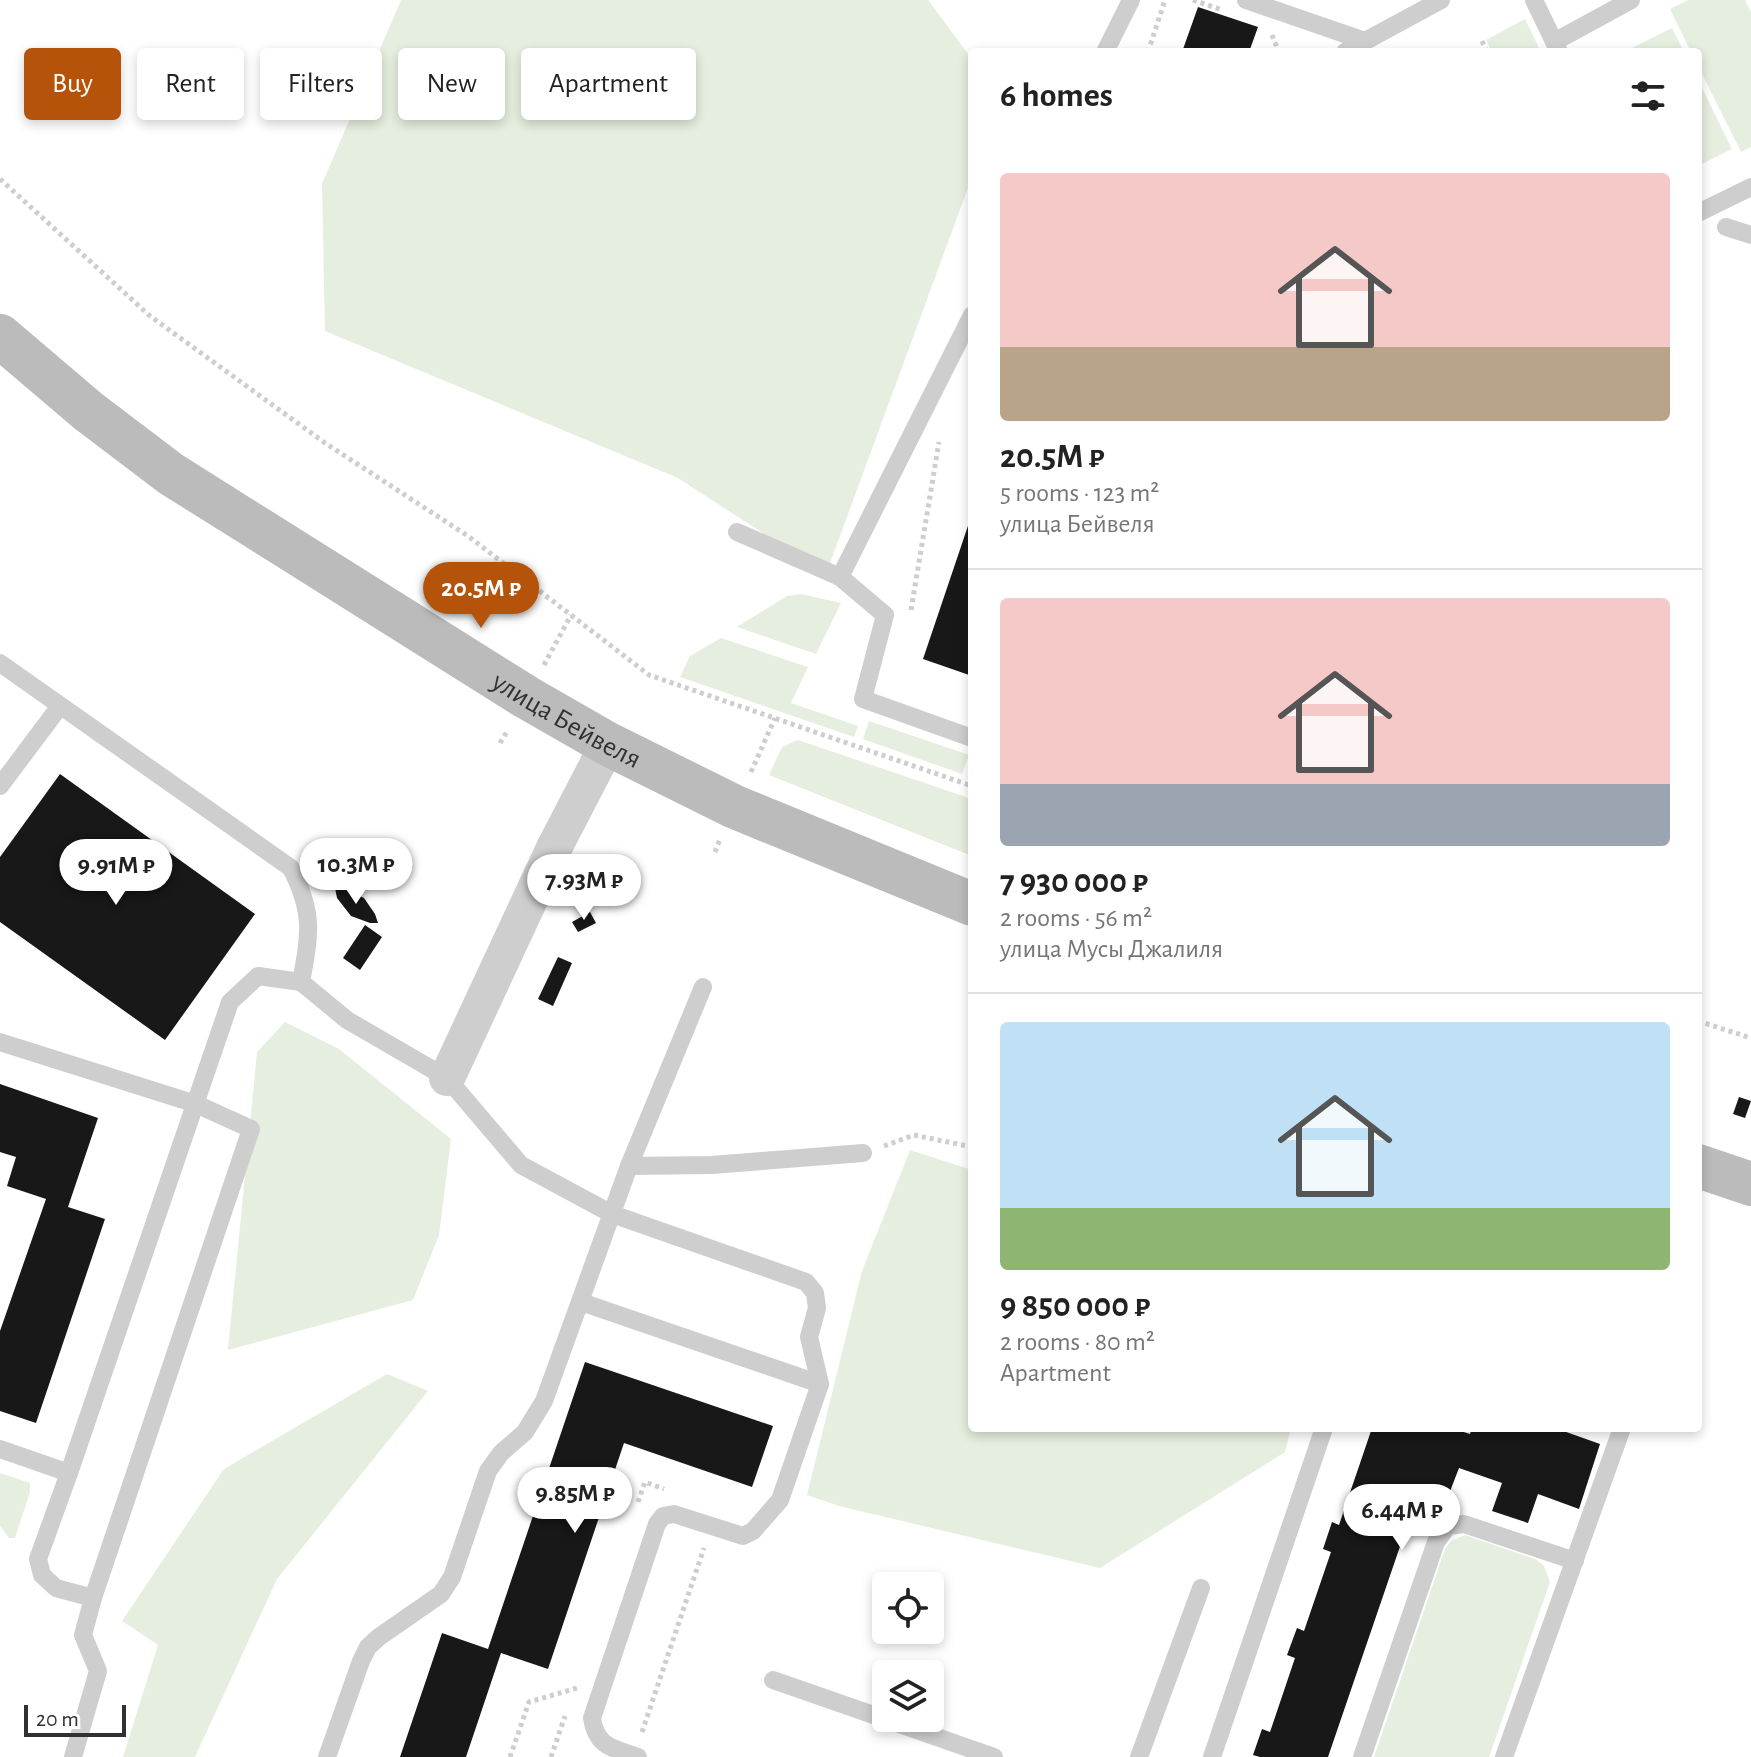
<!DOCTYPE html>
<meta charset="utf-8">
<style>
:root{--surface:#fff;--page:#f2f2f2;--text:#222;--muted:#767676;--line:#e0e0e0;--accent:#b45309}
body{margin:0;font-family:"Alegreya Sans",sans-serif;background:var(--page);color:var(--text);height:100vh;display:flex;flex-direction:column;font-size:30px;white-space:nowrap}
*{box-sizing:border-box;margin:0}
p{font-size:26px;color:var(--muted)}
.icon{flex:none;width:44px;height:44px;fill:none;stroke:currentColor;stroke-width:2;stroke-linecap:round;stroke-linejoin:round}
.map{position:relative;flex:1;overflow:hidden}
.sheet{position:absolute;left:968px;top:48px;width:734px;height:1384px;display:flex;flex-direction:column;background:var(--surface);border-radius:8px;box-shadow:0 4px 12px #0003}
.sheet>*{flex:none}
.banner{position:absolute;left:24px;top:48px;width:760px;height:72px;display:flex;gap:16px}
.tools{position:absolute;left:872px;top:1572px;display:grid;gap:16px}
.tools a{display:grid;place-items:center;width:72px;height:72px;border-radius:8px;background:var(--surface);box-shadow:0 4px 12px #0003;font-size:40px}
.scale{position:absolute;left:24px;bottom:20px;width:102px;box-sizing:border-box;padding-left:8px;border:4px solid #313131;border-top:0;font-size:22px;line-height:28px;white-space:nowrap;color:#313131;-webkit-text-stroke:6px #fff;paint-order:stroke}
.price{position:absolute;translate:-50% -68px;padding:0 18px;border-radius:28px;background:#fff;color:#222;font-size:26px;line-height:52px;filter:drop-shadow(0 2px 4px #0008)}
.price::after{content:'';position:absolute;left:50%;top:48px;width:24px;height:18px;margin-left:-12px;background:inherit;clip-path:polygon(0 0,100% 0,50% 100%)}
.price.on{background:var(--accent);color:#fff}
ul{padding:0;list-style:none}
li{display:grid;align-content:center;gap:16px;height:424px;padding:0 32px}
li+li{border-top:2px solid var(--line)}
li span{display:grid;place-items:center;height:248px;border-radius:8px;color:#555}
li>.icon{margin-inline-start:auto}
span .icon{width:144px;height:144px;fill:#fffc;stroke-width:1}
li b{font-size:34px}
h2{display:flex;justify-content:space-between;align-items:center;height:96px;padding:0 32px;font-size:34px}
.pill{padding:0 28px;border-radius:8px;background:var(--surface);box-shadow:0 4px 12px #0003;font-size:28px;line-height:72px}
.pill.on{background:var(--accent);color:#fff}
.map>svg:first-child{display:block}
.green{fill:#e6eedf}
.building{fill:#181818}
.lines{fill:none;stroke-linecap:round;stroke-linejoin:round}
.path{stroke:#cecece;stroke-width:5;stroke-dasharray:4 4;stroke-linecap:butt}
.service{stroke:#cecece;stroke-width:18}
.minor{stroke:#cecece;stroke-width:36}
.secondary{stroke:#bbb;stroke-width:44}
.labels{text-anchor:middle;stroke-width:8;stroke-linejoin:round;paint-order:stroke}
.street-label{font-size:28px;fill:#313131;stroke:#fff}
</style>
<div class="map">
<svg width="1751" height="1757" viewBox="0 0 1751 1757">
<rect width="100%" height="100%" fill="#fff"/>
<!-- green -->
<g class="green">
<path d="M 401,0 L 928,0 L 972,59 L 972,177 L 826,574 L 678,478 L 325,331 L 322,184 Z"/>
<path d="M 1688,0 L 1745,0 L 1751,12 L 1751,147 L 1741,152 L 1698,66 L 1698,52 L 1691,52 L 1670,9 Z"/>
<path d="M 1525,19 L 1541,52 L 1492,52 L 1486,40 Z"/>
<path d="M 1672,28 L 1684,52 L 1624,52 Z"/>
<path d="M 1698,80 L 1732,149 L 1698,166 Z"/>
<path d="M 801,594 L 841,603 L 816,654 L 737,627 L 787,596 Z"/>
<path d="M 721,638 L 808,667 L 791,703 L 858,726 L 854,737 L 680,677 L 690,656 Z"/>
<path d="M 869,721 L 969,755 L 962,774 L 863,739 Z"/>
<path d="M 798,740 L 972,799 L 972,856 L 769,775 L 782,747 Z"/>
<path d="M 285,1022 L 339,1049 L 451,1139 L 439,1235 L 413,1300 L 228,1350 L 257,1052 Z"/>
<path d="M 910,1150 L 972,1170 L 972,1428 L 1291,1428 L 1285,1452 L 1100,1568 L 839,1506 L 807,1495 L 862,1271 Z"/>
<path d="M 387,1374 L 428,1391 L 277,1579 L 195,1757 L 123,1757 L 158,1645 L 122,1621 L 224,1469 Z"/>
<path d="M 0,1473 L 30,1483 L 30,1492 L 15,1538 L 9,1538 L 0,1526 Z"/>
<path d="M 1465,1535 L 1535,1559 L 1544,1566 L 1550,1582 L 1489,1757 L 1374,1757 L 1445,1549 L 1451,1541 Z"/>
</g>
<!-- building -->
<g class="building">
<path d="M 1198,7 L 1258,27 L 1249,52 L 1182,52 Z"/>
<path d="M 972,514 L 972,676 L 923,659 Z"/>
<path d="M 60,774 L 255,914 L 165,1040 L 0,922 L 0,857 Z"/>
<path d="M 335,888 L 346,889 L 364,898 L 375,914 L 378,923 L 370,923 L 351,916 L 337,898 Z"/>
<path d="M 590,912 L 596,923 L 578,932 L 572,922 Z"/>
<path d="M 365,925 L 382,937 L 360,970 L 343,958 Z"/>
<path d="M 558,957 L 572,963 L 553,1006 L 538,999 Z"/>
<path d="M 0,1084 L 98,1118 L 68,1207 L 105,1219 L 36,1423 L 0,1411 L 0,1331 L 46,1199 L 7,1186 L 16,1157 L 0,1152 Z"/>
<path d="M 1739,1097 L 1751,1101 L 1745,1118 L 1733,1114 Z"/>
<path d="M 585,1362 L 773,1426 L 752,1487 L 624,1443 L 548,1669 L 501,1653 L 466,1757 L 400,1757 L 442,1633 L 488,1649 Z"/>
<path d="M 1372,1428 L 1451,1428 L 1470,1434 L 1472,1428 L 1555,1428 L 1600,1444 L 1579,1509 L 1538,1494 L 1528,1523 L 1492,1511 L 1502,1483 L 1459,1468 L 1449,1494 L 1421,1485 L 1328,1757 L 1260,1757 L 1253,1755 L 1262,1729 L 1270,1732 L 1295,1658 L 1287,1655 L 1297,1628 L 1304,1631 L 1331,1552 L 1323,1549 L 1332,1522 L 1339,1525 Z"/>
</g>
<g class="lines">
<!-- path -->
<g class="path">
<path d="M 1193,0 L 1222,10"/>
<path d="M 1272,35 L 1279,52"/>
<path d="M 1482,41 L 1487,52"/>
<path d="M 1148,52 L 1165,0"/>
<path d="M 0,179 L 150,316 L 325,443 L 468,536 L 649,675 L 972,786"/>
<path d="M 911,610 L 939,442"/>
<path d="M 544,665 L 571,615"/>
<path d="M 500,743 L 508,730"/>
<path d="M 751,772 L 775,718"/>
<path d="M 715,852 L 720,839"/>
<path d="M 1698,1021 L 1751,1038"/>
<path d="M 884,1146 L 914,1135 L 972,1147"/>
<path d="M 638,1502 L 645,1482 L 664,1489"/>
<path d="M 642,1732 L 704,1548"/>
<path d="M 510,1757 L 529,1702 L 577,1688"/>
<path d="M 551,1757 L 565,1716"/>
</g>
<!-- service -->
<g class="service">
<path d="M 1246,0 L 1365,41"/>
<path d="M 1534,0 L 1559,52"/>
<path d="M 1554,42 L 1631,0"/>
<path d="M 1105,52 L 1131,0"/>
<path d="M 1345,52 L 1441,0"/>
<path d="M 1698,213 L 1751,187"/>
<path d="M 1726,227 L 1751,235"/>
<path d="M 972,315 L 840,577 L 885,615 L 863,699 L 972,738"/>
<path d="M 737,532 L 840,577"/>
<path d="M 0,663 L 291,868 C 314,913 310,934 301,982 L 258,976 L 230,1002 L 69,1473 L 0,1449"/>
<path d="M 0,786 L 60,706"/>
<path d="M 301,982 L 347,1020 L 447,1078 L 521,1165 L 612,1214 L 806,1282 L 815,1293 L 817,1308 L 809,1337 L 820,1384 L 780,1500 L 753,1531 L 743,1536 L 674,1514 L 663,1516 L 657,1524 L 592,1718 C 596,1747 613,1748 638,1757"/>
<path d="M 0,1042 L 196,1104 L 251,1129 L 93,1598 L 56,1588 L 42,1575 L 38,1559 L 69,1473"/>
<path d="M 629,1166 L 712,1165 L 863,1153"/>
<path d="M 581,1302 L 820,1384"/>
<path d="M 773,1680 L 994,1757"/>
<path d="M 73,1757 L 98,1671 L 83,1635 L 93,1598"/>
<path d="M 327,1757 L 361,1661 L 368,1647 L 379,1637 L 441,1594 L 452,1577 L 488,1471 L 501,1453 L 525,1432 L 544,1401 L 629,1166 L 703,987"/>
<path d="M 1139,1757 L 1201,1588"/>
<path d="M 1212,1757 L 1324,1428"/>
<path d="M 1362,1757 L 1436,1542 L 1448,1526 L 1464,1524 L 1575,1561"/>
<path d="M 1504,1757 L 1622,1428"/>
</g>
<!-- minor -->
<path class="minor" d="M 447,1078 L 554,848 L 608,744"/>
<!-- secondary -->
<g class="secondary">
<path id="s1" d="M 0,336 L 88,411 L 171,474 L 526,697 L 608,744 L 735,807 L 972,904"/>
<path d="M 1698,1166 L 1751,1184"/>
</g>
</g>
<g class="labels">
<!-- street labels -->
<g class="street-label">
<text dy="10" stroke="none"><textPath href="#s1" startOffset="686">улица Бейвеля</textPath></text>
</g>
</g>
</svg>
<div class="tools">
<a><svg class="icon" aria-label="locate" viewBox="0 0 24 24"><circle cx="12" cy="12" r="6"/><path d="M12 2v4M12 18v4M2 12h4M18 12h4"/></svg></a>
<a><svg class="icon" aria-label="layers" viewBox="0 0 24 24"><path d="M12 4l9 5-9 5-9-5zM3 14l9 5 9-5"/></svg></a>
</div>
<div class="scale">20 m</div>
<b class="price on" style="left:481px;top:630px">20.5M ₽</b>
<b class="price" style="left:356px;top:906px">10.3M ₽</b>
<b class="price" style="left:116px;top:907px">9.91M ₽</b>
<b class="price" style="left:584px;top:922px">7.93M ₽</b>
<b class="price" style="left:575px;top:1535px">9.85M ₽</b>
<b class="price" style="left:1402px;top:1552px">6.44M ₽</b>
<div class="banner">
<a class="pill on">Buy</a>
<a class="pill">Rent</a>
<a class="pill">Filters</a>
<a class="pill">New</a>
<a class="pill">Apartment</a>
</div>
<section class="sheet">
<h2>6 homes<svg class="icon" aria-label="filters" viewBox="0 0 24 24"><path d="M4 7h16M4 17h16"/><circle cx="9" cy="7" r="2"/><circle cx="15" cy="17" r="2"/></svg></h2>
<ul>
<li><span style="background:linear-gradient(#f6c9c9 70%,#b9a48a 0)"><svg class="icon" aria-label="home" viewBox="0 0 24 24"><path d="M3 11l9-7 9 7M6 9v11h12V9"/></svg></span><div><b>20.5M ₽</b><p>5 rooms · 123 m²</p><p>улица Бейвеля</p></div></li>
<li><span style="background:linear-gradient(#f6c9c9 75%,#9aa5b1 0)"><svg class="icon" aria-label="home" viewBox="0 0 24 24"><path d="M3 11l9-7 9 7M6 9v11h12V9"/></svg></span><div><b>7 930 000 ₽</b><p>2 rooms · 56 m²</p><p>улица Мусы Джалиля</p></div></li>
<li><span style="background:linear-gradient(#bfe0f5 75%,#8fb573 0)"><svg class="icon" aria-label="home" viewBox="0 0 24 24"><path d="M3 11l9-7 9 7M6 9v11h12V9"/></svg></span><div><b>9 850 000 ₽</b><p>2 rooms · 80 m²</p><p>Apartment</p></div></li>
</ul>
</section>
</div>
